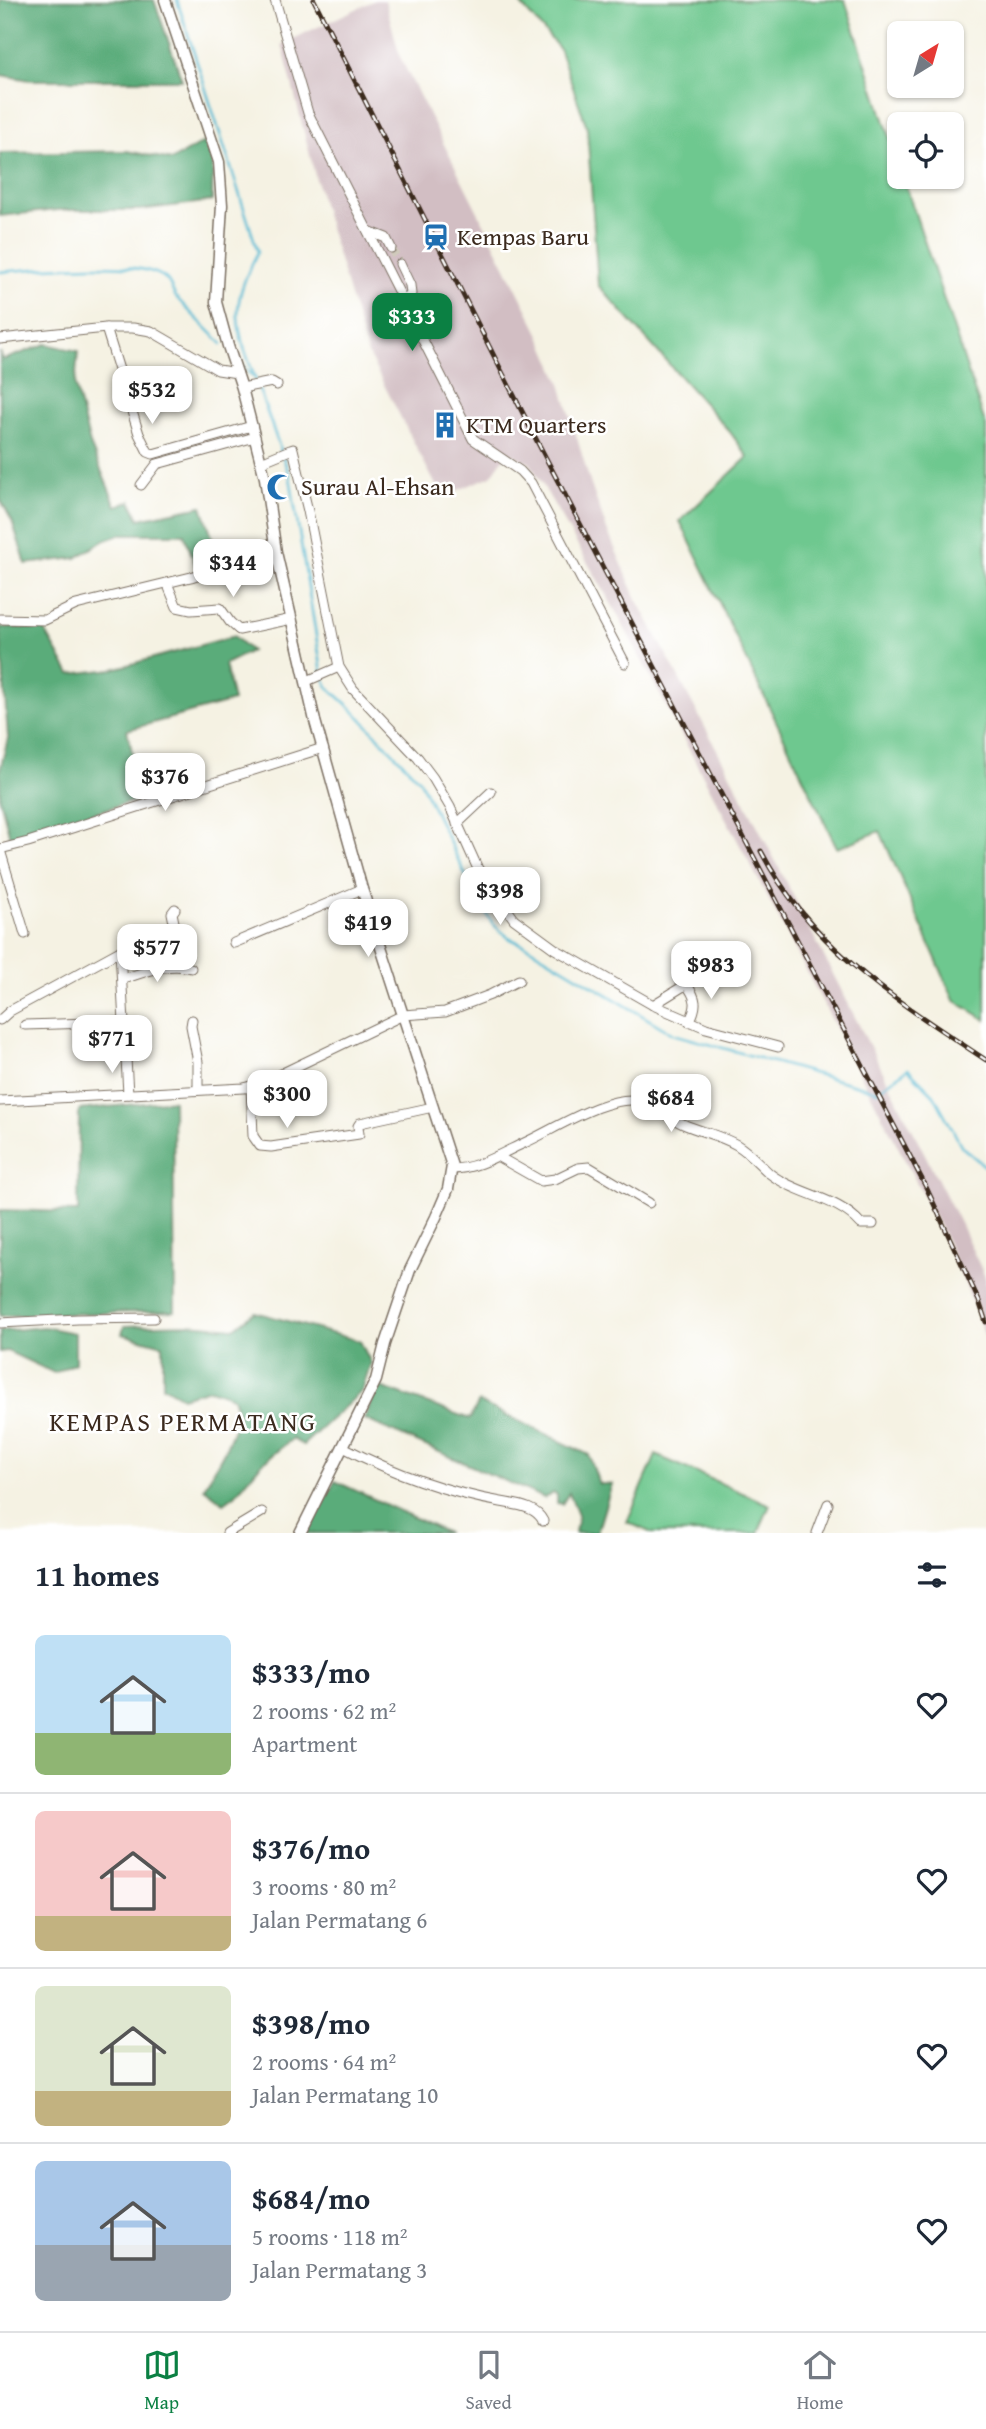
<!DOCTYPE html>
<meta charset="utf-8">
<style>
:root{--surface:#fff;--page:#f2f2f3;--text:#1f2937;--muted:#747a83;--line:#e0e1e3;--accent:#0b8043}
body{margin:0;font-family:"Gentium Book Plus",serif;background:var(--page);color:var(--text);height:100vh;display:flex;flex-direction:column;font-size:26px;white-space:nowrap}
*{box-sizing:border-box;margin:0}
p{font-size:23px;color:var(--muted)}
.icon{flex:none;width:38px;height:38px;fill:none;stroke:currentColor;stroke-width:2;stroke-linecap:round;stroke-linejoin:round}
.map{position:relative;height:1533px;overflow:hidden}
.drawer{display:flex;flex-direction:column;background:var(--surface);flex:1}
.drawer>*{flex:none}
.needle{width:46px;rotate:37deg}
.buttons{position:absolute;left:887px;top:21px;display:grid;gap:14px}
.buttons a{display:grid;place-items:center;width:77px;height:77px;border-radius:10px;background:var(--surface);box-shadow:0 2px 5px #0004;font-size:35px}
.price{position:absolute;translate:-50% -60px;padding:0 16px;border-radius:14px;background:#fff;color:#222;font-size:23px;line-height:46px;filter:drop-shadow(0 2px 4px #0008)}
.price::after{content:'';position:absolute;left:50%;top:42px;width:21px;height:16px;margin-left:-10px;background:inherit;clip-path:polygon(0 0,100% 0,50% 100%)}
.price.on{background:var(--accent);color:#fff}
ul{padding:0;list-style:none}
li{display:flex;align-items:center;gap:21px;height:175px;padding:0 35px}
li+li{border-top:2px solid var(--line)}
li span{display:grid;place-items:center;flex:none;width:196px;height:140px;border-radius:10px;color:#555}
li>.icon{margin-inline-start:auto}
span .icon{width:84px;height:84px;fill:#fffc;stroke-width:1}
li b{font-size:30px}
h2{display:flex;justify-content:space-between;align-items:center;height:84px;padding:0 35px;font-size:30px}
.dock{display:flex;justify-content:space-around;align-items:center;height:98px;border-top:2px solid var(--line);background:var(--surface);font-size:19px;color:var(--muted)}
.dock a{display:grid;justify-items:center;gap:4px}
.dock .on{color:var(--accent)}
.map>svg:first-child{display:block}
.industrial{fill:#d2bec3}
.green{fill:#6ec88f;stroke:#547956;stroke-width:2}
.forest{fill:#5aac7a;stroke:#4a6b4c;stroke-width:2}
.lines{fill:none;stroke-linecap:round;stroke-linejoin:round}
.stream{stroke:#55bad3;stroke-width:2.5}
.minor-tunnel{stroke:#d0cabc;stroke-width:9;stroke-dasharray:9 4.5;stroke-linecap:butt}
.minor-casing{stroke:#7c7063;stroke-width:11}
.tertiary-casing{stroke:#7c7063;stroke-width:13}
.minor{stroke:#fff;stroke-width:9}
.tertiary{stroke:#fff;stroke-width:10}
.rail-casing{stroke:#3b2a1e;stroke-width:5}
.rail{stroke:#fff;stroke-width:2.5;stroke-dasharray:8;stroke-linecap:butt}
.labels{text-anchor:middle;stroke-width:5;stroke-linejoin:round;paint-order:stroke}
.poi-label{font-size:24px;fill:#3b2a1e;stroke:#fff;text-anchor:start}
.neighbourhood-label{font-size:26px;letter-spacing:2px;fill:#3b2a1e;stroke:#fff}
</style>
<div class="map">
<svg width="986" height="1533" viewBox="0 0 986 1533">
<rect width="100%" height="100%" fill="#fff"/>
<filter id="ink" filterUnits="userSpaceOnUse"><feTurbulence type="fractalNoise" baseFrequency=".0143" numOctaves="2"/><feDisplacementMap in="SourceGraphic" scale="14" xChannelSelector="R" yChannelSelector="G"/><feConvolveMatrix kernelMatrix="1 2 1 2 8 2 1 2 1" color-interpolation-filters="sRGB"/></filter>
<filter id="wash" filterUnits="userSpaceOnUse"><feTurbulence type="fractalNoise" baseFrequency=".00686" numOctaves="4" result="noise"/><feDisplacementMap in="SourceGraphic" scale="28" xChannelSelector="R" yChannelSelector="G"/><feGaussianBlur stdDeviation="1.57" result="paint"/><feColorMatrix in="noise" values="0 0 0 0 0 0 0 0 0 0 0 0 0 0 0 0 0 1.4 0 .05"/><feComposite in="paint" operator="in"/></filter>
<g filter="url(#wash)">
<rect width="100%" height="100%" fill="#f5f2e3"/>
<!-- industrial -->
<path class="industrial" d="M 375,0 L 385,0 L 400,57 L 539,333 L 561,384 L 591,485 L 607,530 L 636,597 L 757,825 L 960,1223 L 986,1279 L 986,1340 L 967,1288 L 943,1233 L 783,926 L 615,610 L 530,463 L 508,452 L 491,476 L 442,497 L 367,352 L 323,207 L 282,44 Z"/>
<!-- green -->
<g class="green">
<path d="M 517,0 L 845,0 L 899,165 L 900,177 L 903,177 L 986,426 L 986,1020 L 954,1000 L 880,831 L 837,848 L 680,521 L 748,457 L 730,432 L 598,285 L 587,127 L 559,48 Z"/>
<path d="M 656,1455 L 770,1505 L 758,1533 L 652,1533 L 627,1522 Z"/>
</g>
<!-- forest -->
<g class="forest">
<path d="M 0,0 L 154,0 L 182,80 L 30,80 L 0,75 Z"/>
<path d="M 204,142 L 213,163 L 212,201 L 140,210 L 58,210 L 0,216 L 0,153 L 127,151 L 172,160 Z"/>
<path d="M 46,344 L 78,351 L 75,386 L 90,444 L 116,506 L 131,501 L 139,519 L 202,506 L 220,561 L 197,569 L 184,534 L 122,534 L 105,540 L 76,558 L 26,564 L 12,521 L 0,499 L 0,352 L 3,360 Z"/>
<path d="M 0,627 L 44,629 L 70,674 L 113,669 L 234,636 L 251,651 L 225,664 L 233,701 L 127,730 L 143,798 L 10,838 L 0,799 L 0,770 L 8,738 Z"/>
<path d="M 173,1100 L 175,1311 L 0,1316 L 0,1210 L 78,1212 L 79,1110 Z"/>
<path d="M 255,1312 L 360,1341 L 371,1363 L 362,1391 L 303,1445 L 292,1439 L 261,1464 L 235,1495 L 224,1503 L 204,1488 L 225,1450 L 239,1416 L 233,1397 L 210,1389 L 182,1397 L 163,1386 L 163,1345 L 122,1334 L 124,1326 L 189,1324 L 234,1328 Z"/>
<path d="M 44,1327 L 75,1333 L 75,1363 L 54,1373 L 7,1351 L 0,1352 L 0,1331 Z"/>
<path d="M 378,1386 L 470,1419 L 479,1402 L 589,1455 L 599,1484 L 612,1484 L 597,1533 L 575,1533 L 578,1515 L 569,1493 L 562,1504 L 557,1503 L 557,1495 L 554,1493 L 544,1498 L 364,1419 Z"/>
<path d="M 335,1481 L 447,1533 L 307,1533 Z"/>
</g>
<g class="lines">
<!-- stream -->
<g class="stream">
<path d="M 177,0 L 258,252 C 228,308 235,326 257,383"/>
<path d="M 0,272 C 32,269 143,257 166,279 C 171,283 172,292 176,297 C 191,314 207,328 222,344"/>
<path d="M 239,362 L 253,377"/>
<path d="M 259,389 L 290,477 L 322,672"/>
<path d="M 324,678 L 328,687 L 353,710 L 420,781 L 479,903 L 494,925 L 509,938 L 530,948 L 673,1034 L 877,1091 L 908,1069 L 934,1095 L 962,1147 L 986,1167"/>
</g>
</g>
</g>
<g filter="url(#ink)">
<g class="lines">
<!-- minor-tunnel -->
<path class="minor-tunnel" d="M 391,248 L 400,264"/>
<!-- minor casing -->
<g class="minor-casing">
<g id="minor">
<path d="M 275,0 L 308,113 L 473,439 L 520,471 L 531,483 L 625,663"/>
<path d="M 368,231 L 386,238 L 391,248"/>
<path d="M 400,264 L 410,285 L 411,294 L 403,303"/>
<path d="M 106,328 L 139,434 L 148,452 L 153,454 L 252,426"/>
<path d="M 0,339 L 106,328 L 133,328 L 151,331 L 218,370 L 237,373"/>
<path d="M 242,388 L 272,382 L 277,385"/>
<path d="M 293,449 L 308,511 L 339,667 L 353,689 L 418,758 L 433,778 L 450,807 L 478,869 L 514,919 L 555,949 L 653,1005 L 706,1028 L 778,1047"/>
<path d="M 261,462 L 290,450"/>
<path d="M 141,485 L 157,464 L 255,437"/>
<path d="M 167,583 L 177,607 L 191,610 L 220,608 L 230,622 L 239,630 L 292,619"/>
<path d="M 0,619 L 45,620 L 76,605 L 191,577 L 236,562"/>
<path d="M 307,681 L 339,667"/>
<path d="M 457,824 L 491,792"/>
<path d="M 0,849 L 28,842 L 323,748"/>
<path d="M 0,850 L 25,934"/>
<path d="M 234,943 L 362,889"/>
<path d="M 120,951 L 128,1094"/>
<path d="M 123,979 C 146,972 167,962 191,968"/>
<path d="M 686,984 C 697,998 698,1006 689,1022"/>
<path d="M 653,1005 L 690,982"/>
<path d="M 0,1020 L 10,1011 L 120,951 L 170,938 L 176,932 L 172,913 L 175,909"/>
<path d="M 192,1020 L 191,1026 L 198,1062 L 198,1089"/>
<path d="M 25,1025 L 124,1022"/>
<path d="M 251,1086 L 253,1136 L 260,1146 L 271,1147 L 359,1134 L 358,1126 L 360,1123 L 433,1107"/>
<path d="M 0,1101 L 244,1088 L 258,1085 L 403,1015 L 445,1012 L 490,995 L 519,980"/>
<path d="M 497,1156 L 541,1181 L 555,1179 L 578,1168 L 589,1167 L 649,1203"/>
<path d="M 452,1169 C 477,1169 500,1154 522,1144 C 552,1131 608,1093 641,1101 C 656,1105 668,1117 683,1124 C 701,1132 720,1135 737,1145 C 750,1153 758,1163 769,1173 C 797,1195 838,1197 861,1224 L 873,1224"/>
<path d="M 0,1323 L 78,1319 L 154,1318"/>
<path d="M 343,1447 C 393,1473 445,1492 501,1502 C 516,1505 536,1506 543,1521"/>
<path d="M 227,1533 L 262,1512"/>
<path d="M 817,1533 L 828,1504"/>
</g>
</g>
<!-- tertiary casing -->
<g class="tertiary-casing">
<path id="tertiary" d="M 165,0 L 219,162 L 222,205 L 216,302 L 228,346 L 242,388 L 265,478 L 276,552 L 315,721 L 362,889 L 452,1166 L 448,1189 L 436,1217 L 410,1270 L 385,1344 L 376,1380 L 300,1533"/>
</g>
<!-- minor -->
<use href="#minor" class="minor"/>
<!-- tertiary -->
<use href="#tertiary" class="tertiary"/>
<!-- rail casing -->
<g class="rail-casing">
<g id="rail">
<path d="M 314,0 L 538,443 L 926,1187 L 979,1301 L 986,1322"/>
<path d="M 761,851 C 812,949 897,1001 986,1060"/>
</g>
</g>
<!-- rail -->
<use href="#rail" class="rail"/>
</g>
</g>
<!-- icons -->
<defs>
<g id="station-bare" transform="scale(2.1)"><path d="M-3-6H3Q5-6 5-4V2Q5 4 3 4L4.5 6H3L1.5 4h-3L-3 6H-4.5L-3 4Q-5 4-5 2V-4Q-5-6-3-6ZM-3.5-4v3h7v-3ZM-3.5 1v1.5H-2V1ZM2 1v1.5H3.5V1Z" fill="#1f6fb2" stroke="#fff" stroke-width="2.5" paint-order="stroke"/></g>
<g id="building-bare" transform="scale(2.1)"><path d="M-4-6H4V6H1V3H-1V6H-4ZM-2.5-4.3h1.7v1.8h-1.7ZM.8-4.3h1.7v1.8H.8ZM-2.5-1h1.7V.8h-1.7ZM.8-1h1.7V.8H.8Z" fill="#1f6fb2" stroke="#fff" stroke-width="2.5" paint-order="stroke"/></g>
<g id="mosque-bare" transform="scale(2.1)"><path d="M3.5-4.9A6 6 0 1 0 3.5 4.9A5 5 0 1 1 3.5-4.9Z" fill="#1f6fb2" stroke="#fff" stroke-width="2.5" paint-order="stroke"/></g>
</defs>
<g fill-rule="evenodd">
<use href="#station-bare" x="436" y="237"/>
<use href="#building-bare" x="445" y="425"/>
<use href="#mosque-bare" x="280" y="487"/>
</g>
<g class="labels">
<!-- poi labels -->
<g class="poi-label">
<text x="457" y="245">Kempas Baru</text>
<text x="466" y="433">KTM Quarters</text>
<text x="301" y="495">Surau Al-Ehsan</text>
</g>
<!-- neighbourhood labels -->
<g class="neighbourhood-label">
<text x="183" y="1431">KEMPAS PERMATANG</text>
</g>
</g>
</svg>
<div class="buttons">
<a><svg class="needle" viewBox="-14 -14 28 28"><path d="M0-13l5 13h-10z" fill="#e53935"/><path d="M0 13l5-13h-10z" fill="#747a83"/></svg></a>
<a><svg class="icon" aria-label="locate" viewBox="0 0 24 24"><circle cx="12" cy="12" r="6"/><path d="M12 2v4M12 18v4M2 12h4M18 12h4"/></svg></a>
</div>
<b class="price on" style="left:412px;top:353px">$333</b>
<b class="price" style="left:152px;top:426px">$532</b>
<b class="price" style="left:233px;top:599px">$344</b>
<b class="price" style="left:165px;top:813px">$376</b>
<b class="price" style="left:500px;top:927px">$398</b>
<b class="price" style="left:368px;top:959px">$419</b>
<b class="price" style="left:157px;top:984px">$577</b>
<b class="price" style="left:711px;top:1001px">$983</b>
<b class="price" style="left:112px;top:1075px">$771</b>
<b class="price" style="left:287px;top:1130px">$300</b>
<b class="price" style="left:671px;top:1134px">$684</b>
</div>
<section class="drawer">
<h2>11 homes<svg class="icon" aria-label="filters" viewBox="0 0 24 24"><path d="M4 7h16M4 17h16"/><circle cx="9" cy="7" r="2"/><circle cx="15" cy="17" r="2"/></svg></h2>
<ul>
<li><span style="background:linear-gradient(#bfe0f5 70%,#8fb573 0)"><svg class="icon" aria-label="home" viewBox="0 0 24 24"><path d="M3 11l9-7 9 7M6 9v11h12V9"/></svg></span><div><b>$333/mo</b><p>2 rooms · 62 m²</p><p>Apartment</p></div><svg class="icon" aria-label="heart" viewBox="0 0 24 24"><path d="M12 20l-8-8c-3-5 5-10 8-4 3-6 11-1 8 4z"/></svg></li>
<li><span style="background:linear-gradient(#f6c9c9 75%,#c2b280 0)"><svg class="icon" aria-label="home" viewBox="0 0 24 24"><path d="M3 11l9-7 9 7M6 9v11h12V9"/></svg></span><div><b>$376/mo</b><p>3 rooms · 80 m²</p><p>Jalan Permatang 6</p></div><svg class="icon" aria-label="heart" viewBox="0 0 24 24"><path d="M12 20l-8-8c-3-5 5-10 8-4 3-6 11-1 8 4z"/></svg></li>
<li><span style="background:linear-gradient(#dfe7d0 75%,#c2b280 0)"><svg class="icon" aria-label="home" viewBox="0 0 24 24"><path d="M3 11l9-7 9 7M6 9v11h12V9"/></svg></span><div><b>$398/mo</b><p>2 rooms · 64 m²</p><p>Jalan Permatang 10</p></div><svg class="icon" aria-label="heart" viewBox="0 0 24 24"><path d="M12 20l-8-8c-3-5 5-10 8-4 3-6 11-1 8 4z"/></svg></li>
<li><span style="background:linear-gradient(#a9c7e8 60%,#9aa5b1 0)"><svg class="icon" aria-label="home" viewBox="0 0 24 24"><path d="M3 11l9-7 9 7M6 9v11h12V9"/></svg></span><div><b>$684/mo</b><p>5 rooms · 118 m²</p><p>Jalan Permatang 3</p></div><svg class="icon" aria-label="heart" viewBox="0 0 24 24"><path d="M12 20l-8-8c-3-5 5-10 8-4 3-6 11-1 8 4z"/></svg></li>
</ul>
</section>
<nav class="dock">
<a class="on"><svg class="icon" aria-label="map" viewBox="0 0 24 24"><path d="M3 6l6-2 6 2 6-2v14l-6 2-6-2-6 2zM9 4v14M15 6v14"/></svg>Map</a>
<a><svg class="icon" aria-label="saved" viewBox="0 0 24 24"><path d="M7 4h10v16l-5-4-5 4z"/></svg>Saved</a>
<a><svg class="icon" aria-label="home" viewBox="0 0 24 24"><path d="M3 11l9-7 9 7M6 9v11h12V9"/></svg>Home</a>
</nav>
